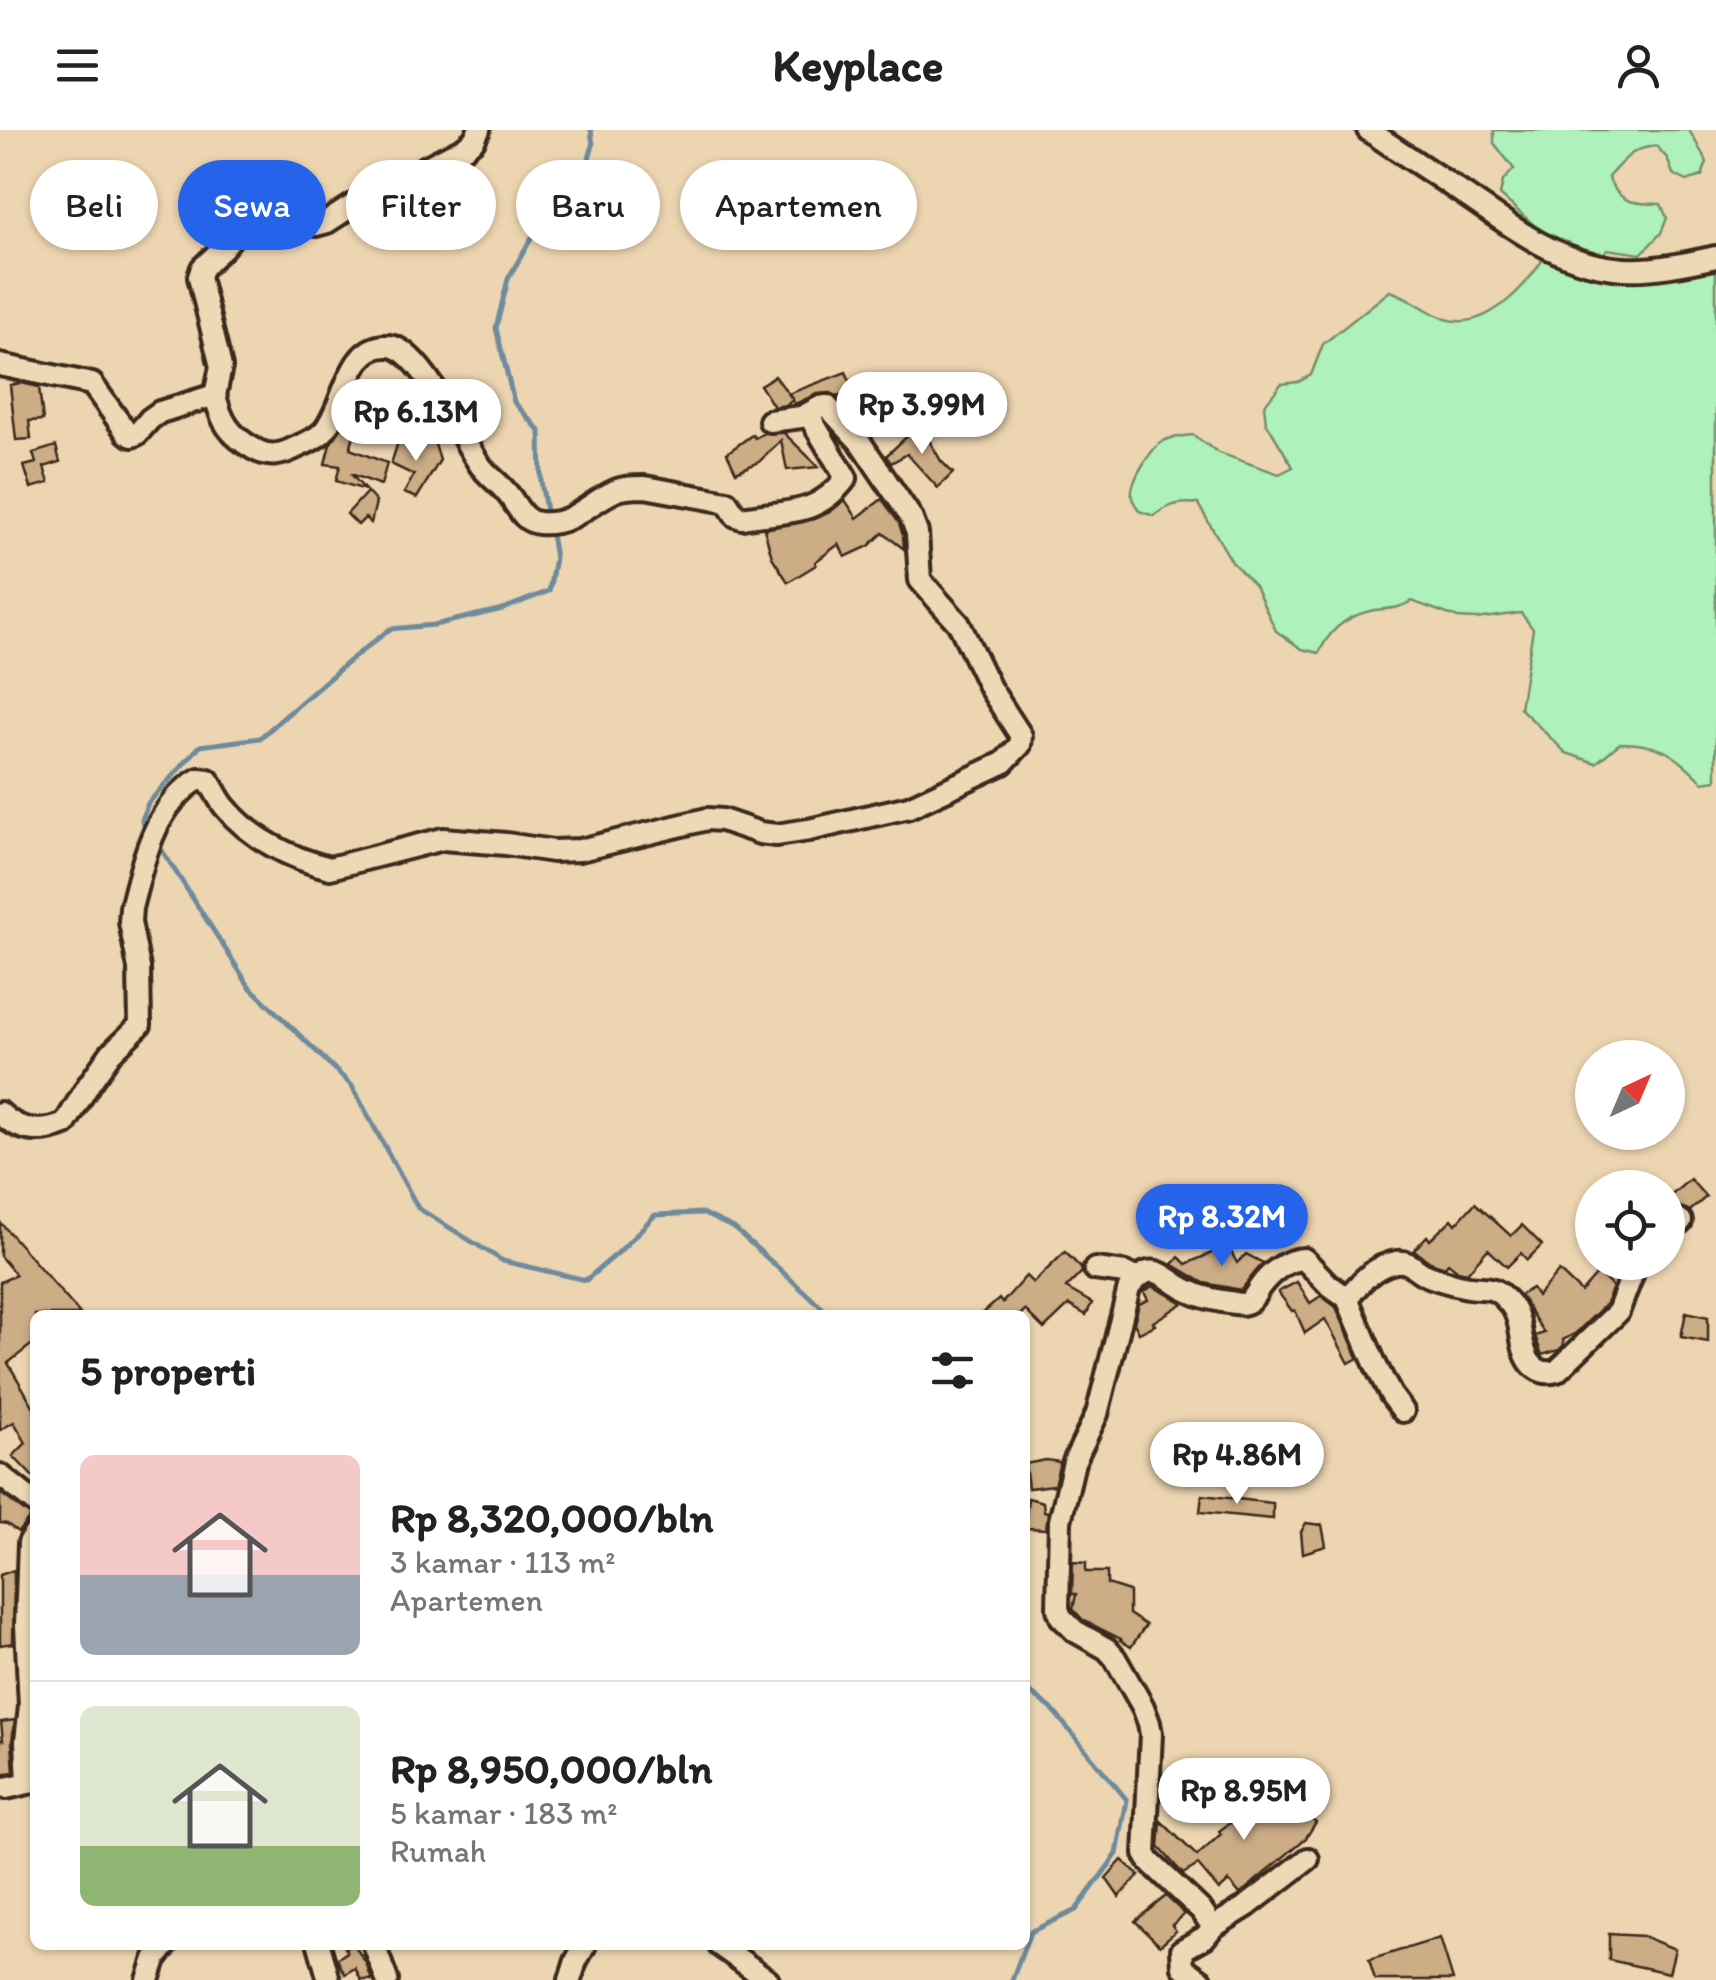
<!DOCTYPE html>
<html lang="id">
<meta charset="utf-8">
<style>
:root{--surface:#fff;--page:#f2f2f2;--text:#222;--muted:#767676;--line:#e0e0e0;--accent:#2563eb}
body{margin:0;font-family:Itim,sans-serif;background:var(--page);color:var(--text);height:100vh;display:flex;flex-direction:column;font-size:38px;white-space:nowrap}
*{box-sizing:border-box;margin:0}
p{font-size:32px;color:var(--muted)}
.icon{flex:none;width:55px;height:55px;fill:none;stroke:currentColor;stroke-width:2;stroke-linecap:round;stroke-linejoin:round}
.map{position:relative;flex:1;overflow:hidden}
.drawer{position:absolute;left:30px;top:1180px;width:1000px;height:640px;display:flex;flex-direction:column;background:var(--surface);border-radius:15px;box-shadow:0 2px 8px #0004}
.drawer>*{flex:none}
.banner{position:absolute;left:30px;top:30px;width:1000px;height:90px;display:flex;gap:20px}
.needle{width:65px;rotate:44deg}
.fabs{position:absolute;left:1575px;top:910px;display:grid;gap:20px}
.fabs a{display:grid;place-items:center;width:110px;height:110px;border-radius:50%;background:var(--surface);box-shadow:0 2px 8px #0004;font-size:50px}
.price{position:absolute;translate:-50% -85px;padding:0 22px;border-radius:35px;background:#fff;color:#222;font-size:32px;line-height:65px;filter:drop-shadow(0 2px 5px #0008)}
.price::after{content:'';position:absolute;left:50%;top:60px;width:30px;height:22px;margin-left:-15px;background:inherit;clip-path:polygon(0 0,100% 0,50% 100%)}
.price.selected{background:var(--accent);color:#fff}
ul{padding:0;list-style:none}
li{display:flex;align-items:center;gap:30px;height:250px;padding:0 50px}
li+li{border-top:2px solid var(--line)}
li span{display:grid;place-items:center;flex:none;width:280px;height:200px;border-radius:15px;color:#555}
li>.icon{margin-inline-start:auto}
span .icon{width:120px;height:120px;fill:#fffc;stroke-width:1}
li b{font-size:42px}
h2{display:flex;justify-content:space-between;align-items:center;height:120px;padding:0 50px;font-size:42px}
.pill{padding:0 35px;border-radius:45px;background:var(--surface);box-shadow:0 2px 8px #0004;font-size:35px;line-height:90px}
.pill.selected{background:var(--accent);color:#fff}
header{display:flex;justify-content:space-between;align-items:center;height:130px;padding:0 50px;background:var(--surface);font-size:45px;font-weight:700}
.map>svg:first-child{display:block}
.green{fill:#aef1ba;stroke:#748e6c;stroke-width:2.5}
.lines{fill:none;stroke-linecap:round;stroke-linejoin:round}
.stream{stroke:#6e8b9c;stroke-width:5}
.building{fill:#cdad86;stroke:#3b2a1e;stroke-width:2.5}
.minor-casing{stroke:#3b2a1e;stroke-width:28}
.minor{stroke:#eed9b7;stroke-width:20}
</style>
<header><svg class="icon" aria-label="menu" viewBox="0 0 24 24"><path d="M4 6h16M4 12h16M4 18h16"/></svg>Keyplace<svg class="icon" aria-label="person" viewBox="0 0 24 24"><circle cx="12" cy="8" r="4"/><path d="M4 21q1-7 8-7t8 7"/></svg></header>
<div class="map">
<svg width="1716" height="1850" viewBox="0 0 1716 1850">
<rect width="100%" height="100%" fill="#edd5b1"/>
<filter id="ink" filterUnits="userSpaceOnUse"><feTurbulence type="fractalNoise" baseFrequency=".01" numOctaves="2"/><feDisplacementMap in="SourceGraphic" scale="20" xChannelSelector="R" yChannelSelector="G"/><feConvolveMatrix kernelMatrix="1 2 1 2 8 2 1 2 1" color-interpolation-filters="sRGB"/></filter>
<g filter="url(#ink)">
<!-- green -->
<path class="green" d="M 1494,0 L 1689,0 L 1707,32 L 1702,46 L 1687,51 L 1673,44 L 1667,28 L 1656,16 C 1631,18 1624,30 1608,47 C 1620,75 1634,73 1661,74 L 1667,88 L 1661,103 L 1641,124 L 1607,119 L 1594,138 L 1597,145 C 1635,158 1677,146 1716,141 L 1716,650 L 1703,652 C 1673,623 1663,614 1620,613 L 1596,633 L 1566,623 L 1520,578 L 1533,499 L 1521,483 L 1476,489 L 1458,488 L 1412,471 C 1391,483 1385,476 1366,482 C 1344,488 1328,503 1319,523 L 1302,519 L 1276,501 L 1255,456 L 1232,432 L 1198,374 C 1180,372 1169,374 1154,386 L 1139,381 C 1137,377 1133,372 1132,367 C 1129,353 1150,320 1162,312 C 1171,306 1183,306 1193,305 L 1219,323 L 1279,344 L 1293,337 L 1266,292 L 1264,276 L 1281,254 L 1298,252 L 1311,245 L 1323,214 L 1390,161 C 1411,167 1426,182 1446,189 C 1489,203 1538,146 1552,111 L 1500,65 L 1503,51 L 1514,39 L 1494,13 Z"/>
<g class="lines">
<!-- stream -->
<g class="stream">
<path d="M 547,387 L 541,351 L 540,301 L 514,272 L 496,198 L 508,149 L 540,93 L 579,63 L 593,15 L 591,0"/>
<path d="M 150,702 L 142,690 L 148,673 L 200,616 L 260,608 L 349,531 L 390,499 L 434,495 L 503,479 L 549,461 L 555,428 L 550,398"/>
<path d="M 156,711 L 249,856 L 352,956 L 418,1078 L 503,1131 L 586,1150 L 619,1122 L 655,1085 L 702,1083 L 734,1098 L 830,1185"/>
<path d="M 1012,1850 L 1030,1802 L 1076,1780 L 1117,1724 L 1127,1670 L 1051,1578 L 1025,1559"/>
</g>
</g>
<!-- building -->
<g class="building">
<path d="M 846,242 L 854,261 L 837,267 L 831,263 L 817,264 L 795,274 L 788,264 Z"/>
<path d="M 775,246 L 793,270 L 786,275 L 774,277 L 760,255 Z"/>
<path d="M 21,253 L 39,257 L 43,290 L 29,291 L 31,309 L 16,310 L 10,255 Z"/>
<path d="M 347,288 L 358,292 L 350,319 L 387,333 L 381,355 L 351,344 L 365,360 L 336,351 L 340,336 L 325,334 L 330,314 Z"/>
<path d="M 917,297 L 930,312 L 941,331 L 953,343 L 938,358 L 907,324 L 891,333 L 886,326 Z"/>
<path d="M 764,303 L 784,303 L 819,337 L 787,340 L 781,310 L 759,332 L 736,342 L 727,323 L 752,305 L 755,308 Z"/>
<path d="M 399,309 L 417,316 L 434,311 L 440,330 L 417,368 L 404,363 L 414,345 L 391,334 Z"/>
<path d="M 56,316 L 60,332 L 44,337 L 49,353 L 31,358 L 24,336 L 36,333 L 33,323 Z"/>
<path d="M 367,362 L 376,372 L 371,393 L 365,388 L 358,395 L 347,384 Z"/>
<path d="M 882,369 L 899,393 L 903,406 L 904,419 L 883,403 L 869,416 L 845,427 L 839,414 L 815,432 L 816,435 L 788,452 L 772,427 L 764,399 L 815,389 L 830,382 L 845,370 L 857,388 Z"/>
<path d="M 1690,1049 L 1706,1067 L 1690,1081 L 1680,1077 L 1668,1084 L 1668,1068 Z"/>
<path d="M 1475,1073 L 1511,1106 L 1522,1095 L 1542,1115 L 1527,1130 L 1521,1123 L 1507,1137 L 1488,1119 L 1467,1143 L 1458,1141 L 1448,1133 L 1445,1137 L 1430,1132 L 1414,1120 L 1427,1106 L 1430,1110 L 1452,1089 L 1456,1094 Z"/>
<path d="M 0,1092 L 81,1185 L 35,1185 L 35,1212 L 8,1233 L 35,1279 L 35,1349 L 13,1326 L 26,1313 L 14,1292 L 0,1300 L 0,1152 L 16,1145 L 0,1126 Z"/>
<path d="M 1228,1116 L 1237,1133 L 1246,1124 L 1263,1133 L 1241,1160 L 1204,1153 L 1172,1134 L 1179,1127 L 1186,1134 Z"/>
<path d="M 1065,1122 L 1081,1138 L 1082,1142 L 1066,1158 L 1092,1173 L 1086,1185 L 1069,1175 L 1044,1199 L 1025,1180 L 1020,1185 L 981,1185 L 999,1169 L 1002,1173 L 1026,1146 L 1033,1153 Z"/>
<path d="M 1559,1141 L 1581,1162 L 1598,1143 L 1613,1157 L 1606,1174 L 1576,1203 L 1563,1210 L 1564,1215 L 1559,1220 L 1542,1225 L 1535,1206 L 1544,1203 L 1520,1165 L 1532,1158 L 1537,1166 Z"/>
<path d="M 1297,1152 L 1310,1173 L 1321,1166 L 1336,1177 L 1358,1228 L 1349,1233 L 1325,1189 L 1305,1203 L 1295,1180 L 1292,1181 L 1278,1162 Z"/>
<path d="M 1152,1156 L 1183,1173 L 1153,1192 L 1155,1195 L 1139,1203 L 1134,1193 L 1139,1174 L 1148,1170 L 1144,1162 Z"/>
<path d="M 1686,1182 L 1708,1187 L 1708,1212 L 1681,1207 Z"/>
<path d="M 1046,1330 L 1060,1332 L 1054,1355 L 1028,1358 L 1025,1334 Z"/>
<path d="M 0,1363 L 31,1386 L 18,1402 L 7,1394 L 0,1393 Z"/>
<path d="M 1202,1365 L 1273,1373 L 1273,1389 L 1200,1382 Z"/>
<path d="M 1028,1368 L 1043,1372 L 1044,1381 L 1048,1382 L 1046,1399 L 1025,1398 Z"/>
<path d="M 1306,1393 L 1322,1395 L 1326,1416 L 1303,1423 L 1301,1402 Z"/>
<path d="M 1073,1432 L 1086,1433 L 1086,1442 L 1107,1442 L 1107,1454 L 1129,1461 L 1129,1484 L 1146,1495 L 1131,1517 L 1120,1510 L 1121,1509 L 1083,1490 L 1073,1479 L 1076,1464 L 1072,1464 Z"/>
<path d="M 14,1440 L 13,1513 L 0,1515 L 0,1445 Z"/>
<path d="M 15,1590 L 12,1611 L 14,1642 L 0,1644 L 0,1610 L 3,1610 L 1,1592 Z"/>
<path d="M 1255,1658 L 1299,1683 L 1300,1679 L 1316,1692 L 1306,1708 L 1240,1764 L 1229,1751 L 1219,1760 L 1198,1735 L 1183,1744 L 1159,1717 L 1161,1691 L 1197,1726 L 1221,1704 L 1219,1701 L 1238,1687 L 1235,1684 Z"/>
<path d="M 1122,1730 L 1139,1745 L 1119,1767 L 1106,1748 Z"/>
<path d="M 1166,1766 L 1185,1784 L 1172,1795 L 1176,1801 L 1160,1815 L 1135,1791 Z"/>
<path d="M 1609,1804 L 1642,1806 L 1675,1819 L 1669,1843 L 1609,1830 Z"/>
<path d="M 1440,1808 L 1453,1850 L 1375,1850 L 1369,1830 Z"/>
<path d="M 349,1815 L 354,1815 L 366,1833 L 372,1850 L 361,1850 L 355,1838 L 345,1844 L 337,1829 L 347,1822 L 345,1818 Z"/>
</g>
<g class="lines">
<!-- minor casing -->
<g class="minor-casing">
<g id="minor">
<path d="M 1368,0 C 1400,22 1433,43 1465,65 C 1515,99 1560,135 1624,139 C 1652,141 1689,133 1716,127"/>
<path d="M 0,235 L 92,254 L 127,303 L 132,306 L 137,304 L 150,289 L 160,282 L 215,265 C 221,291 229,305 254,319 C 270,328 281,325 297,317 C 306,313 316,309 323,302 C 345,278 347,213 389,216 C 421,218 462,310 480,335 C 488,346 499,353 507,363 C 517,374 522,392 539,393 C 573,396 588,373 615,361 C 624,357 635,357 645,357 L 727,372 L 736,386 L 742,388 C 785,380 816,388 846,348 L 808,284"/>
<path d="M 215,265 L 221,237 L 199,147 L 202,138 L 222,119 L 247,89 L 254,85 L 262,84 L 316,95 L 327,92 L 358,72 L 464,18 L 474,10 L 479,0"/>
<path d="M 0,983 C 19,1002 41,1004 65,994 L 89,954 L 111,923 L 140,895 L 139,838 L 130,792 L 131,778 C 143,732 154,675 199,649 L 208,650 C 214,658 218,669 225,677 C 250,708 292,729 330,738 L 443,709 L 506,714 L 553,721 L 580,720 L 707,689 L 722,690 L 760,703 L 776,705 L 809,700 L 909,677 L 1003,633 L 1020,615 L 1021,606 L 990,558 L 959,494 L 920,450 L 917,403 L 911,387 L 860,312 L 827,276 L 820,277 L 801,287 L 770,291"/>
<path d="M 1668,1102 L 1681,1091"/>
<path d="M 1095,1139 L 1125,1143 L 1137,1149"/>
<path d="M 1347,1168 C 1361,1152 1374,1136 1396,1132 C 1410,1130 1414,1139 1424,1144 C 1432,1148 1460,1156 1469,1157 C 1490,1160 1493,1154 1510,1174 C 1524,1190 1518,1215 1530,1232 C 1537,1242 1547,1244 1557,1241 L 1618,1182 L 1637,1132"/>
<path d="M 0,1345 L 35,1373"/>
<path d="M 0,1657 L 6,1658 L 28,1653 L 26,1611 L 30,1576 L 26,1495 L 29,1413 L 35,1403"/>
<path d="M 1213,1797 L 1247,1776 L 1308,1729"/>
<path d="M 319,1815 L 329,1850"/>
<path d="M 374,1815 L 387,1850"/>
<path d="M 719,1815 L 768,1850"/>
<path d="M 148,1850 L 155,1829 L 166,1815"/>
<path d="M 570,1850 L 576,1831 L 585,1815"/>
<path d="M 1201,1850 L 1183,1837 L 1182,1820 L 1205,1807 L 1213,1797 L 1202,1781 L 1150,1732 L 1145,1724 L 1151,1604 L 1149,1593 L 1143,1577 L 1115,1528 L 1107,1519 L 1075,1501 L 1061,1487 L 1058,1479 L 1060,1391 L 1074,1332 L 1097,1284 L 1129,1158 C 1154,1125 1164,1150 1189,1161 C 1203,1168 1219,1171 1235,1173 C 1241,1174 1244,1175 1250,1171 C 1253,1168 1257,1162 1259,1158 C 1269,1144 1286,1129 1304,1129 L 1328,1154 L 1347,1168 L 1376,1236 L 1391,1265 L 1403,1281"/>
</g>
</g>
<!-- minor -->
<use href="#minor" class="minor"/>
</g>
</g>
</svg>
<div class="fabs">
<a><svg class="needle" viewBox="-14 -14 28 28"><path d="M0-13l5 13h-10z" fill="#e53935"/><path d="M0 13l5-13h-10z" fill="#767676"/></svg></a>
<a><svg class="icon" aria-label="locate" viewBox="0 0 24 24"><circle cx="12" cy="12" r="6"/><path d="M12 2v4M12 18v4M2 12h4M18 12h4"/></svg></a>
</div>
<b class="price" style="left:922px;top:327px">Rp 3.99M</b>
<b class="price" style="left:416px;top:334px">Rp 6.13M</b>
<b class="price selected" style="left:1222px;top:1139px">Rp 8.32M</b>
<b class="price" style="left:1237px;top:1377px">Rp 4.86M</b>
<b class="price" style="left:1244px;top:1713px">Rp 8.95M</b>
<div class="banner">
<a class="pill">Beli</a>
<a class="pill selected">Sewa</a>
<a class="pill">Filter</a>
<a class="pill">Baru</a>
<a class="pill">Apartemen</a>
</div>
<section class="drawer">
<h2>5 properti<svg class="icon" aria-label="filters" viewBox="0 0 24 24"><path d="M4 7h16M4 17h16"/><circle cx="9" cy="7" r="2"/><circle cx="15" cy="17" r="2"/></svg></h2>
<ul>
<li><span style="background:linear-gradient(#f6c9c9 60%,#9aa5b1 0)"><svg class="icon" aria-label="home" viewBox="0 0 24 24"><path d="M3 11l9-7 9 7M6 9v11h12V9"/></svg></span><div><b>Rp 8,320,000/bln</b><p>3 kamar · 113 m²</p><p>Apartemen</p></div></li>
<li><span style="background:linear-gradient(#dfe7d0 70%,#8fb573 0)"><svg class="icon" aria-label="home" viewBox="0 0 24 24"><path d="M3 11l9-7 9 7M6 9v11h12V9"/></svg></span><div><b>Rp 8,950,000/bln</b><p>5 kamar · 183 m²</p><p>Rumah</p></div></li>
</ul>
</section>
</div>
